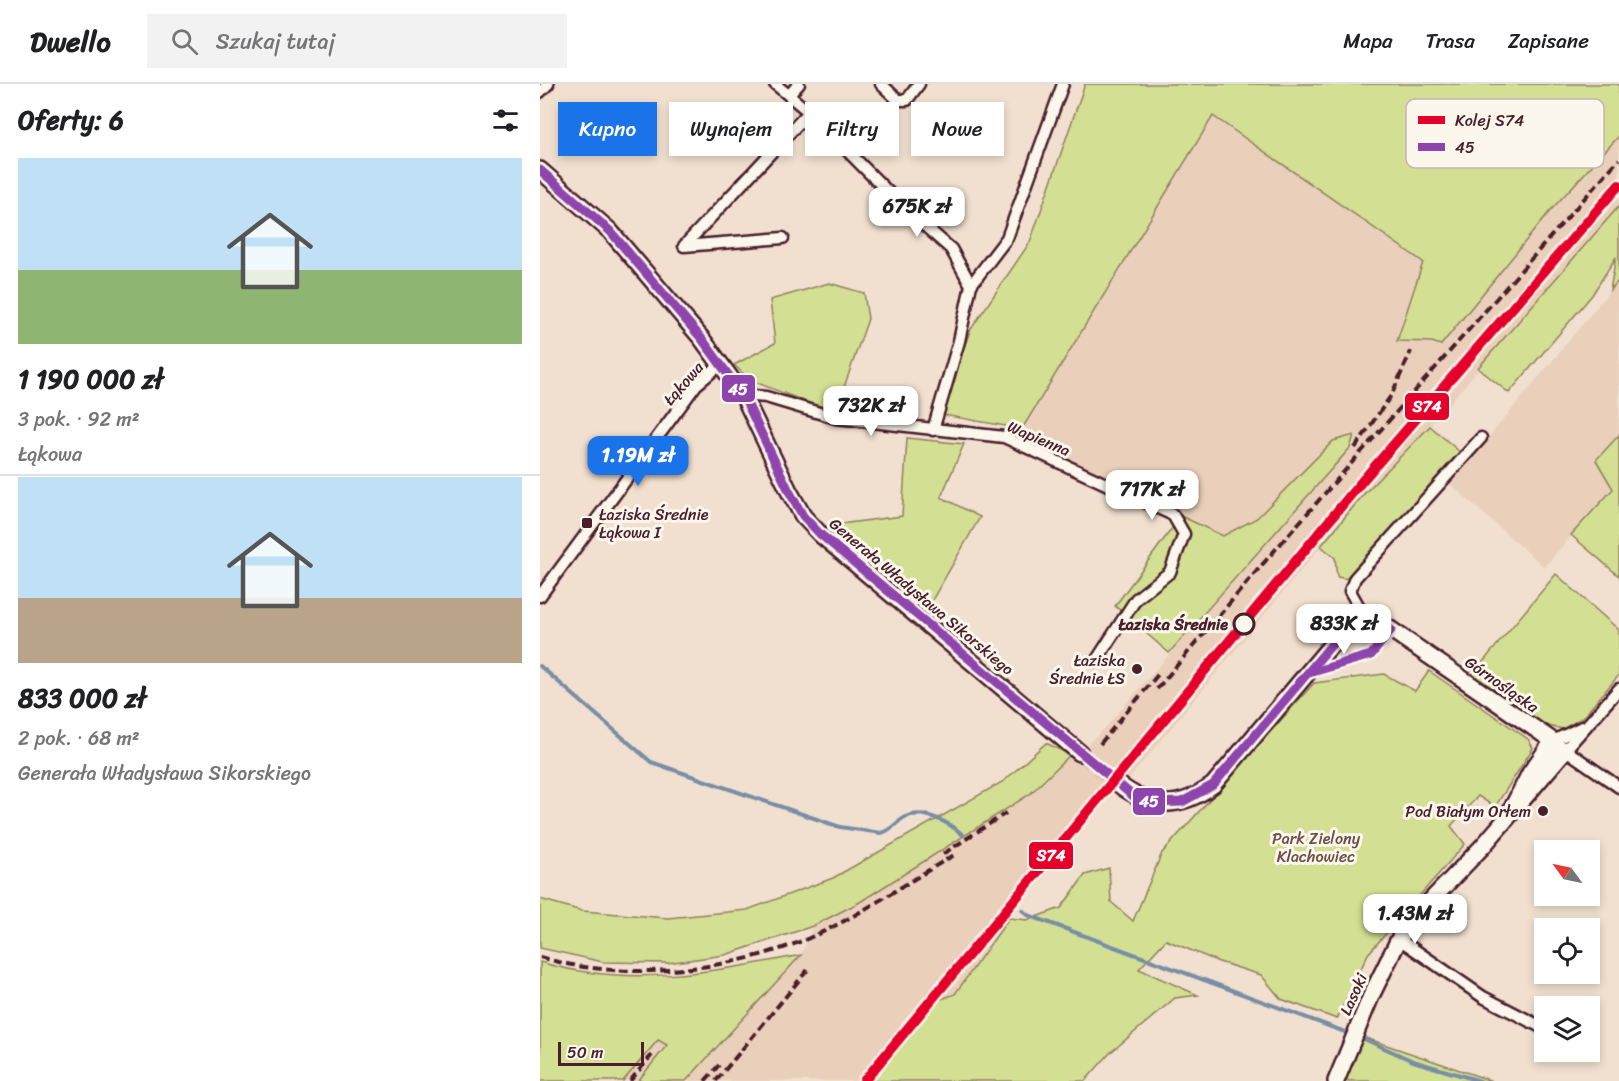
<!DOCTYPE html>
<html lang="pl">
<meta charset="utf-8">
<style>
:root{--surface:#fff;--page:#f2f2f2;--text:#202124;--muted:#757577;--line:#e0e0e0;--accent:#1a73e8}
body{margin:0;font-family:Sriracha,sans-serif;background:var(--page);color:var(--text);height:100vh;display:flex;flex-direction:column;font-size:22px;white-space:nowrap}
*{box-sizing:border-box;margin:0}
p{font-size:20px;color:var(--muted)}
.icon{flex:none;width:33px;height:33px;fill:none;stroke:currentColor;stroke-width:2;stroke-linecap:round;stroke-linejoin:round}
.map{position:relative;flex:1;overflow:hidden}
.details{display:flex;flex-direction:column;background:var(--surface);width:540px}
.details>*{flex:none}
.hud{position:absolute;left:18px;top:18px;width:570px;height:54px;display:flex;gap:12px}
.needle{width:39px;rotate:303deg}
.fabs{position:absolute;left:994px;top:756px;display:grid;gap:12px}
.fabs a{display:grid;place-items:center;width:66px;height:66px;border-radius:0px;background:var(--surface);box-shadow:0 3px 9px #0003;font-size:30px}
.scale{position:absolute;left:18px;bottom:15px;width:86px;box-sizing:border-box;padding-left:6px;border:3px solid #4a1f2b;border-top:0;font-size:16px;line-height:21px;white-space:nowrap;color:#4a1f2b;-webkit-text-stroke:4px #fbf7ec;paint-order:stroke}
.price{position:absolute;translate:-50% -51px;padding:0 14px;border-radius:12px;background:#fff;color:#222;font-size:20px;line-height:39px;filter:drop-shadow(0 2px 3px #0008)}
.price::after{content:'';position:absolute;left:50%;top:36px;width:18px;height:14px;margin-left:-9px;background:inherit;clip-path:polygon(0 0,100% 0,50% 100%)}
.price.on{background:var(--accent);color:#fff}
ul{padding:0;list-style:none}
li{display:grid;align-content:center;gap:12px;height:318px;padding:0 18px}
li+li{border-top:2px solid var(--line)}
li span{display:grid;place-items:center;height:186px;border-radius:0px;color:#555}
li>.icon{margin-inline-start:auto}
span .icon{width:108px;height:108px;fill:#fffc;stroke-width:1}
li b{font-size:26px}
h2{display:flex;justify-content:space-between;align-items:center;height:72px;padding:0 18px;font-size:26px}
.pill{padding:0 21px;border-radius:0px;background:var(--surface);box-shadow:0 3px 9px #0003;font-size:21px;line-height:54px}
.pill.on{background:var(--accent);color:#fff}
header{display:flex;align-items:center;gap:36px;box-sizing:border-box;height:84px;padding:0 30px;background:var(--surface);border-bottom:2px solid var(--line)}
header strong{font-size:28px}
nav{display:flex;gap:33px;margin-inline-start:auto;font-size:21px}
.search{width:420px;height:54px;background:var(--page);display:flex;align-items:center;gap:15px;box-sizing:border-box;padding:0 21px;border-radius:0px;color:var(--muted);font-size:22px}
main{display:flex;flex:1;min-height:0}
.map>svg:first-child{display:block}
.built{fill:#ead0bb}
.green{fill:#d3df92;stroke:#8e7f5e;stroke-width:1.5}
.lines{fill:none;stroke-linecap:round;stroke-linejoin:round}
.stream{stroke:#788da6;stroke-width:4}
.secondary-tunnel{stroke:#d0b9ae;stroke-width:15;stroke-dasharray:15 8;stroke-linecap:butt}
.street-casing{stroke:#4a1f2b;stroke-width:15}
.secondary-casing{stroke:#4a1f2b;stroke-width:20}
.street{stroke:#fbf7ec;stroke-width:10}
.secondary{stroke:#fbf7ec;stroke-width:15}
.rail{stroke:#4a1f2b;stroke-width:4;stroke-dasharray:9 4.5;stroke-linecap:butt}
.bus-1-casing{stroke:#fbf7ec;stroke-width:14}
.bus-1{stroke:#8e44ad;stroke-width:9}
.rail-1-casing{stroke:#fbf7ec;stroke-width:15}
.rail-1{stroke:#e4002b;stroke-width:10}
.poi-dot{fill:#4a1f2b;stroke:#fbf7ec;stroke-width:2}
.stop-dot{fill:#fbf7ec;stroke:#4a1f2b;stroke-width:3}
.labels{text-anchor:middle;stroke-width:6;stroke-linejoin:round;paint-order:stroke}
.street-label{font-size:16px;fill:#4a1f2b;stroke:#fbf7ec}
.poi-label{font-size:16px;fill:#4a1f2b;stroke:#fbf7ec;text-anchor:end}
.stop-label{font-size:16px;font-weight:bold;fill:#4a1f2b;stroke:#fbf7ec;text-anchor:end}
.park-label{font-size:16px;fill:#6c4f45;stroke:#fbf7ec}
.key{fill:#fbf7ec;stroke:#c6b6b2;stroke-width:1.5}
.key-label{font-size:16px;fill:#4a1f2b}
.line-badge{stroke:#fbf7ec;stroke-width:2}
.badge-label{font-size:16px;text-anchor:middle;font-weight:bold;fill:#fff}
</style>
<header>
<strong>Dwello</strong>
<div class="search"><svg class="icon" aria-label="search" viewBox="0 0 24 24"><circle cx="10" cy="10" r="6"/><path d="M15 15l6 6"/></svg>Szukaj tutaj</div>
<nav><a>Mapa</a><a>Trasa</a><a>Zapisane</a></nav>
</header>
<main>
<section class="details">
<h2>Oferty: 6<svg class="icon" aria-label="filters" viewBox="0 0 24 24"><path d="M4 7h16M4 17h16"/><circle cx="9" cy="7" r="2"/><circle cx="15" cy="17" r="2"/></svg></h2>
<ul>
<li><span style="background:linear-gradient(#bfe0f5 60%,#8fb573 0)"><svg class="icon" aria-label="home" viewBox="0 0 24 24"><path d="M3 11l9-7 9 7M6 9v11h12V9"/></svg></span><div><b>1 190 000 zł</b><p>3 pok. · 92 m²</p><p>Łąkowa</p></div></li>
<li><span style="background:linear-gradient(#bfe0f5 65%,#b9a48a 0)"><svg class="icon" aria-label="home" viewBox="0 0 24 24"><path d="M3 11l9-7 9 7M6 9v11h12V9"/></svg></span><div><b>833 000 zł</b><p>2 pok. · 68 m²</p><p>Generała Władysława Sikorskiego</p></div></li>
</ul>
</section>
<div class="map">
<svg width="1079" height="997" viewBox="0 0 1079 997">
<rect width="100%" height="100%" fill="#f1e0cf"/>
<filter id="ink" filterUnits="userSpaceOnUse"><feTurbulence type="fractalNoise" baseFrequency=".0167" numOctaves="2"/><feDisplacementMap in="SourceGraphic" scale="12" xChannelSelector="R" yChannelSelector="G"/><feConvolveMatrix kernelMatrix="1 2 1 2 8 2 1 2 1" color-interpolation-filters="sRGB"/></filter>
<g filter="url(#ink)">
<!-- built -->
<g class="built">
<path d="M 673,32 L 883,178 L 858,258 L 892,258 L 900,261 L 1010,127 L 1079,52 L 1079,122 L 890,342 L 824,410 L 588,696 L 584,693 L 469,834 L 415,910 L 399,916 L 331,997 L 146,997 L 261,871 L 273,842 L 320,818 L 490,710 L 530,671 L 535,672 L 564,645 L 810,364 L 813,351 L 793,357 L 717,434 L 683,452 L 486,357 L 482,345 Z"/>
<path d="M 1079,196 L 1079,351 L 1056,376 L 1073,405 L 1004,483 L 910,400 Z"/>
<path d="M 118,955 L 127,961 L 98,997 L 83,997 Z"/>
</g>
<!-- green -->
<g class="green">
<path d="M 545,0 L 1079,0 L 1079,52 L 1010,127 L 901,261 L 892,258 L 857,257 L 883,178 L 673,32 L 482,345 L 398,330 L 431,245 L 490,158 Z"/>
<path d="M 1079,122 L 1079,196 L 1070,206 L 1076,173 L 1052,211 L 969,309 L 938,284 Z"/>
<path d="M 289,199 L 324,209 L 328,235 L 295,329 L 210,296 L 194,281 L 235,259 L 230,216 Z"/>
<path d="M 890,342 L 921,369 L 809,495 L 797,493 L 795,474 L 781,462 L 824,410 Z"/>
<path d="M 814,351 L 810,364 L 629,569 L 575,522 L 641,432 L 683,452 L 717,434 L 793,357 Z"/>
<path d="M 1079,351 L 1079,492 L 1031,451 L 1073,405 L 1056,376 Z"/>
<path d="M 367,354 L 424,360 L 401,413 L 440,433 L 384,530 L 284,442 L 362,432 Z"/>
<path d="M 1016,490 L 1079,546 L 1079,591 L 1043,633 L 1023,645 L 1007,642 L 932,591 Z"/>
<path d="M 889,587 L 988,655 L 993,664 L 955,723 L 938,712 L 911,742 L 925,760 L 828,870 L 797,935 L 741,915 L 721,891 L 679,878 L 626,856 L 599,885 L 658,911 L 635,914 L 570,969 L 545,997 L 331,997 L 399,916 L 415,910 L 469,834 L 487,836 L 521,824 L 545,791 L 569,784 L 571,818 L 593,837 L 622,769 L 774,599 L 844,590 L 875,607 Z"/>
<path d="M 506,659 L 530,671 L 490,710 L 320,818 L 273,842 L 185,871 L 127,879 L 63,878 L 0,864 L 0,815 L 42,827 L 128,834 L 207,826 L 293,794 L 464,697 Z"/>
<path d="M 261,871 L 146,997 L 98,997 L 127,961 L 118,956 L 83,997 L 0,997 L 0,878 C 86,904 174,888 261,871 Z"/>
<path d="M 820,952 L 952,997 L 801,997 Z"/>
</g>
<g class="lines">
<!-- stream -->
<g class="stream">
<path d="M 0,582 L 111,678 L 300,743 L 341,749 C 352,746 356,738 365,733 C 383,724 410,739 423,751"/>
<path d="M 482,826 L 488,831 L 805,948"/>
<path d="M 822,954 L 873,977 L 940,997"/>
</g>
<!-- secondary-tunnel -->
<path class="secondary-tunnel" d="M 540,669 L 577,699"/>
<!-- street casing -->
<g class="street-casing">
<g id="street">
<path d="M 235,0 L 269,28 L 358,118 L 411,165 L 431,201 L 419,257 L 393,346"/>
<path d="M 341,0 L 358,16 L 367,16 L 379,0"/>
<path d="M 0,8 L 8,0"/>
<path d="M 249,11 L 259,0"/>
<path d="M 243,154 L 144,162 L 269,28"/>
<path d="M 431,201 L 467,154 L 523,0"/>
<path d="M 203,311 L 226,313 L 296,334 L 464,353 L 633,431 L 644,450 L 630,488 L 596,515 L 556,577"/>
<path d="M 0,512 L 156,301 L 181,280"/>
<path d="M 823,530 L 810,507 L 815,494 L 941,354"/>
<path d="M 1013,657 L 1042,643"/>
<path d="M 1020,662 L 1079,703"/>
<path d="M 1026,665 L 1079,605"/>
<path d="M 859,855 L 943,913 L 1005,945"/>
</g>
</g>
<!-- secondary casing -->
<g class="secondary-casing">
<g id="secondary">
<path d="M 0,86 L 70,147 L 162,255 L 203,311 L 249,407 L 263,432 L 280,450 L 540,669"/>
<path d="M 577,699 C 610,725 639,726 673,701 L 809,540 L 823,530 L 831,532 L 1013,657 L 990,689 L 967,734"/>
<path d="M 796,997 L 831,912 L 859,855 L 873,835 L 943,762 L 1026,665"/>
</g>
</g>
<!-- street -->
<use href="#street" class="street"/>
<!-- secondary -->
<use href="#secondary" class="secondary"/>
<!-- rail -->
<g class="rail">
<path d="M 815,364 L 852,310 L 871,267"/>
<path d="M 617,605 L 721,482 L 1079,75"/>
<path d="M 560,660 L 620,588"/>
<path d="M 403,770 L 466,729"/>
<path d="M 0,873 C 84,899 197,887 276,851 C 324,829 369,797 414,771"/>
<path d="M 90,997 L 112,971"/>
<path d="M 165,997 L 179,981"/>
<path d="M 176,997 L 270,883"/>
</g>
<!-- bus-1 casing -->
<g class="bus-1-casing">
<g id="bus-1">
<path d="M 0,86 L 70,147 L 162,255 L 203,311 L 249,407 L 263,432 L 280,450 L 593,712 L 614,719 L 642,718 L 673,701 L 809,540 L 823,530"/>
<path d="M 769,589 L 831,571 L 851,546"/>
</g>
</g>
<!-- bus-1 -->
<use href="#bus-1" class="bus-1"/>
<!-- rail-1 casing -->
<g class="rail-1-casing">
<path id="rail-1" d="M 324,997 L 823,396 L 1079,101"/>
</g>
<!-- rail-1 -->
<use href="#rail-1" class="rail-1"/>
</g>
</g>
<!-- markers -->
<g class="poi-dot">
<rect x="41" y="433" width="12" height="12" rx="3"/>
<circle cx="597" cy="585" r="6"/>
<circle cx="1003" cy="727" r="6"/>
</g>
<circle class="stop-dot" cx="704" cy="540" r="10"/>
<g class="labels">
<!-- street labels -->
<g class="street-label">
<text transform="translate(143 299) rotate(-49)" y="6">Łąkowa</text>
<text transform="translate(499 354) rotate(23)" y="6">Wapienna</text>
<text transform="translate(382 512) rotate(40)" y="6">Generała Władysława Sikorskiego</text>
<text transform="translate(962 600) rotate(35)" y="6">Górnośląska</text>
<text transform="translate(813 910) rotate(-66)" y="6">Lasoki</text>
</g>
<!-- poi labels -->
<g class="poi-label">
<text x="59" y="436" text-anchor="start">Łaziska Średnie<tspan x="59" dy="18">Łąkowa I</tspan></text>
<text x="585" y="582">Łaziska<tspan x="585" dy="18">Średnie ŁS</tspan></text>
<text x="991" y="733">Pod Białym Orłem</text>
</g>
<!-- stop labels -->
<g class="stop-label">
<text x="688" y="546">Łaziska Średnie</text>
</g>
<!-- park labels -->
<g class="park-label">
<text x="776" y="760">Park Zielony<tspan x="776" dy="18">Klachowiec</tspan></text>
</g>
</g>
<!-- legend -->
<rect x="866" y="15" width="198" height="69" rx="9" class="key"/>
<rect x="878" y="32" width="27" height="8" fill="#e4002b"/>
<rect x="878" y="59" width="27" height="8" fill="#8e44ad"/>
<g class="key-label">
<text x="915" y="42">Kolej S74</text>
<text x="915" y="69">45</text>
</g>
<g class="line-badge">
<rect x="181" y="290" width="35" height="29" rx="6" fill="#8e44ad"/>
<rect x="864" y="308" width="46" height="29" rx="6" fill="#e4002b"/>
<rect x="592" y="703" width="34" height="29" rx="6" fill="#8e44ad"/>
<rect x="488" y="757" width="46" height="29" rx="6" fill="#e4002b"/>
</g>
<g class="badge-label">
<text x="198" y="311">45</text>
<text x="887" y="328">S74</text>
<text x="609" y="723">45</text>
<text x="511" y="777">S74</text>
</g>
</svg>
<div class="fabs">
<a><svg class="needle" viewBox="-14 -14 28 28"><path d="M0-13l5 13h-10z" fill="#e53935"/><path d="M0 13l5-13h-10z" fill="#757577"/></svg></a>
<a><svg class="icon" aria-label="locate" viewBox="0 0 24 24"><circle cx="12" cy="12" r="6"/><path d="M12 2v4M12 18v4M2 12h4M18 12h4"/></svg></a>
<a><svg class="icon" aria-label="layers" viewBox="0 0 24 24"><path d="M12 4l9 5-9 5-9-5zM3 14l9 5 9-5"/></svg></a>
</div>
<div class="scale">50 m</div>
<b class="price" style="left:377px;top:154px">675K zł</b>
<b class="price" style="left:331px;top:353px">732K zł</b>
<b class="price on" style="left:98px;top:403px">1.19M zł</b>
<b class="price" style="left:612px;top:437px">717K zł</b>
<b class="price" style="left:804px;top:571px">833K zł</b>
<b class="price" style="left:875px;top:861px">1.43M zł</b>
<div class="hud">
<a class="pill on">Kupno</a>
<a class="pill">Wynajem</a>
<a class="pill">Filtry</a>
<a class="pill">Nowe</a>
</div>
</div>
</main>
